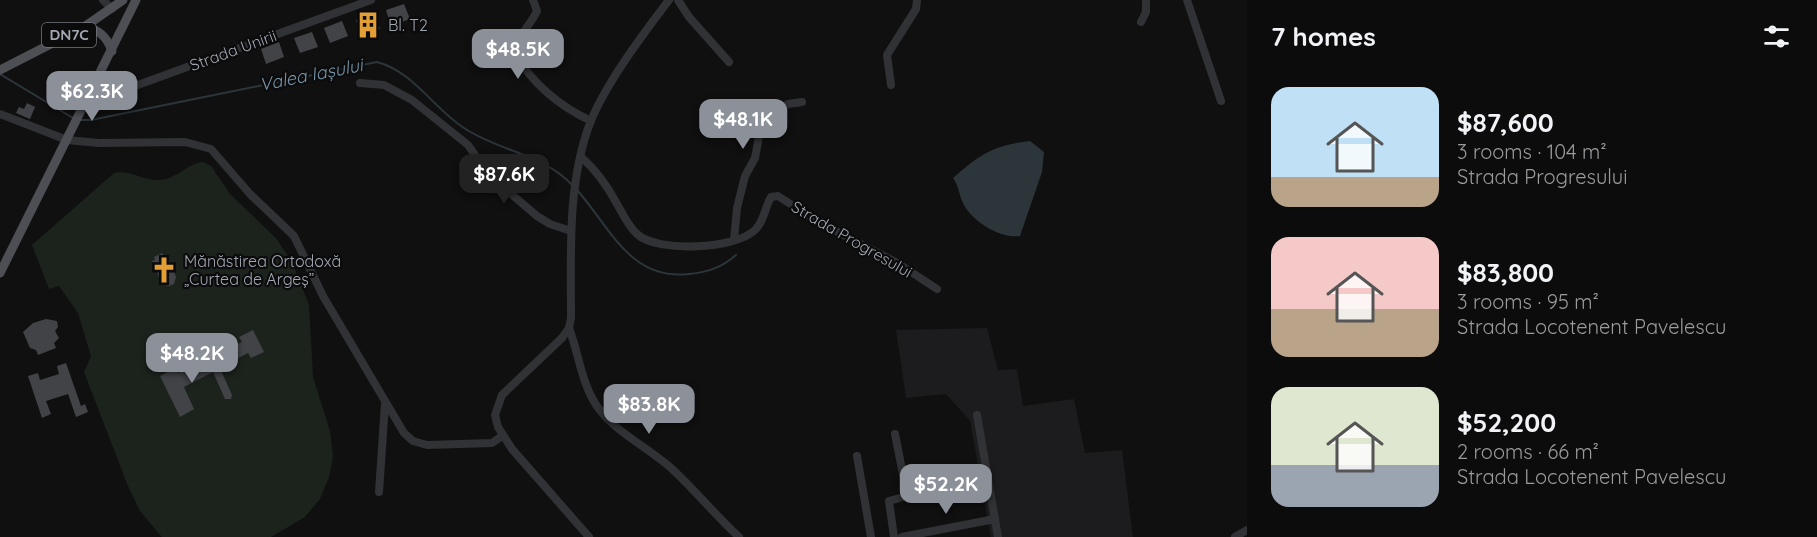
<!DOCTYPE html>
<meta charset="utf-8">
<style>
:root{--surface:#0c0c0d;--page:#1a1a1b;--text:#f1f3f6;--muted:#9a9b9d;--accent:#8c9099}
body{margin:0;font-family:Quicksand,sans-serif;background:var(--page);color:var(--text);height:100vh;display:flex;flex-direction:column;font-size:22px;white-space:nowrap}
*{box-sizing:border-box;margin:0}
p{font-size:20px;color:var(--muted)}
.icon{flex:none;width:33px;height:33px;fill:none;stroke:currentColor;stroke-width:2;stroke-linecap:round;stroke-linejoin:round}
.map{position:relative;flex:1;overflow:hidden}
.panel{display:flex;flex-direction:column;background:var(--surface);width:570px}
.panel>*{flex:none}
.price{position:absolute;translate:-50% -51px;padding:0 14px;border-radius:12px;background:var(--accent);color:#fff;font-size:20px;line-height:39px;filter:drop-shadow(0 2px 3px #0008)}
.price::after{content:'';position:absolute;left:50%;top:36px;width:18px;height:14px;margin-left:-9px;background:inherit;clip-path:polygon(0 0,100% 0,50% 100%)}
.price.selected{background:#222;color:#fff}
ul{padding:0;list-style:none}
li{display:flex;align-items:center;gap:18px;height:150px;padding:0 24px}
li span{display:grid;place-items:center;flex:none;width:168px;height:120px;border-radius:18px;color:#555}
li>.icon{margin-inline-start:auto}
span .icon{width:72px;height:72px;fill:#fffc;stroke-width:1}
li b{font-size:26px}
h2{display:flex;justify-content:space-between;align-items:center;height:72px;padding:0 24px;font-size:26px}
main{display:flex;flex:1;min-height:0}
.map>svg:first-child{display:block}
.built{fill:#1c1c1e}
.green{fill:#1c231d}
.water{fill:#2c353a}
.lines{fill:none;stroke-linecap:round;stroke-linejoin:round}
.stream{stroke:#2c353a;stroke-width:2}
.building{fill:#414347}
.minor{stroke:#313235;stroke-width:8}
.major{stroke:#4d4f54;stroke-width:9}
.labels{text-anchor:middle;stroke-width:4.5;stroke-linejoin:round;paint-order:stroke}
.shield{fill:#0b0b0c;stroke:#757880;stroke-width:1.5}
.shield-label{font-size:15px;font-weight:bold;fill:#a2a7b1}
.poi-label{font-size:16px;fill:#a2a7b1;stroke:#0b0b0c;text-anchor:start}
.street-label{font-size:16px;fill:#a2a7b1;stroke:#0b0b0c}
.water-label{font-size:18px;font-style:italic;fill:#7a97aa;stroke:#0b0b0c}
</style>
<main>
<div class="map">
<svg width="1247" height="537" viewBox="0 0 1247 537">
<rect width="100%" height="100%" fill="#101011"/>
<!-- built -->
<path class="built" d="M 987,328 L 998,370 L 1017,369 L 1023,406 L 1074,399 L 1085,453 L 1122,450 L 1133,537 L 991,537 L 970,421 L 946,394 L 906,398 L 896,330 Z"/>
<!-- green -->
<path class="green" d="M 203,162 L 211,166 L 230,194 L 276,238 L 292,262 L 309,305 L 313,377 L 330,431 L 333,457 L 329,477 L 320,499 L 305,517 L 271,537 L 162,537 L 140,511 L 128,486 L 84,372 L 91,356 L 78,313 L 59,286 L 49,289 L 32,245 L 114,173 C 130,169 143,181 160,180 C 177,179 186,164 203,162 Z"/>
<!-- water -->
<path class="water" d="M 1030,141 L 1044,152 L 1042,172 L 1020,236 C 1001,239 973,222 964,205 C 959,196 959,186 953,178 C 980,154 994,145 1030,141 Z"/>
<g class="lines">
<!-- stream -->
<g class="stream">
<path d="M 0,74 L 73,118"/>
<path d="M 78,120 L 91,120 L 377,62 C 414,72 433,108 464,128 C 498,151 544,154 573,186"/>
<path d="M 577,190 C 610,227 630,281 689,274 C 708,272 721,268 736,255"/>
</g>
</g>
<!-- building -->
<g class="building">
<path d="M 404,4 L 410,19 L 391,26 L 386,10 Z"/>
<path d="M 374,14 L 380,29 L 361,36 L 356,20 Z"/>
<path d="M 342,21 L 348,36 L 330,43 L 324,28 Z"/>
<path d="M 312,32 L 318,47 L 300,53 L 294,38 Z"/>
<path d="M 279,42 L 284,57 L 266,64 L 261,49 Z"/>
<path d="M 27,103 L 35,107 L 30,119 L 16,113 L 19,107 L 24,109 Z"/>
<path d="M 162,253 L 164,256 L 167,255 L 176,277 L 174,284 L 169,286 L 162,284 L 152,261 L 155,260 L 154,257 Z"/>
<path d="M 46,319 L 57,321 L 58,327 L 55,331 L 59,338 L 54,343 L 56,348 L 38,355 L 36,350 L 30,348 L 23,332 L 33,323 Z"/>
<path d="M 253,330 L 264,352 L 251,358 L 248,353 L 227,364 L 221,352 L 242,342 L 239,337 Z"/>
<path d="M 210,359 L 223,366 L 220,368 L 232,395 L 231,399 L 225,399 L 213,372 L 184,387 L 194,409 L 180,417 L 160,376 L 176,368 L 178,373 L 197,364 L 200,372 Z"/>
<path d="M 66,363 L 81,406 L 85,404 L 88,412 L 76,417 L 68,394 L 46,401 L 51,414 L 42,418 L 28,376 L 38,373 L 40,380 L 59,374 L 57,366 Z"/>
</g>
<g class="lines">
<!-- minor -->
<g class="minor">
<path d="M 103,0 L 112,9"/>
<path d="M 533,0 L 537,11 C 532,23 514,41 514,51 C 530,82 559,106 591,121"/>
<path d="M 678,0 L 689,17 L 729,62"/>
<path d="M 1187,0 L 1221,101"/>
<path d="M 1141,22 L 1146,12 L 1146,0"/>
<path d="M 360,83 L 384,85 L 412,100 L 468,145 L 489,175 L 537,216 L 550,224 L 571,231"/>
<path d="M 891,85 L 887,55 L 916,9 L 917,0"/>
<path d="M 94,88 L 107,92 L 124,90 L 371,0"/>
<path d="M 0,114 L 67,140 L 99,143 L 185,142 L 211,149 L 250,194 L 294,236 L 323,296 L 404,433 L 413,441 L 427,445 L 492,443 L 502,436"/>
<path d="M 581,157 C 595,169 608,187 617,204 C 623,214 628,226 637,234 C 657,253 736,249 755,230 C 764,222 765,207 771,197 L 778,196 L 815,220 L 899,264 L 937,289"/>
<path d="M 734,240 L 737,208 L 745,176 L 755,158 L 761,126 L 774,112 L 788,104 L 802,102"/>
<path d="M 569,328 C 578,351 580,376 592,398 C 609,430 644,444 671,468 C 695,490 715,515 739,537"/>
<path d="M 977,415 L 998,537"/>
<path d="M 857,456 L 871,537"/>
<path d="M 379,492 L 385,404"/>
<path d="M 589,537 L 512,449 L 498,427 L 495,415 L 502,395 L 562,338 L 569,328 L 571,318 C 571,254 567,184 590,123 C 606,83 643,34 669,0"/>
<path d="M 894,537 L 889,501 L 903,497 L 906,490 L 895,434"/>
<path d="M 902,537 L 995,519"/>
<path d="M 1235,537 L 1247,530"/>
</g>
<!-- major -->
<g class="major">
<path d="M 84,27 C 99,29 107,37 112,51"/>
<path d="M 0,70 L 84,27 L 123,0"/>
<path d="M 0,273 L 136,0"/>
</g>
</g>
<!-- icons -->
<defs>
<g id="building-bare" transform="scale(2.07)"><path d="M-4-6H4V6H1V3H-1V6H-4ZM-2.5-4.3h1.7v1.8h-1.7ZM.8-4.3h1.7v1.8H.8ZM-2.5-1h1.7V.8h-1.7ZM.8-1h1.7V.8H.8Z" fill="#e39e36" stroke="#0b0b0c" stroke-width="2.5" paint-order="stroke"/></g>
<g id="church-bare" transform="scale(2.07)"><path d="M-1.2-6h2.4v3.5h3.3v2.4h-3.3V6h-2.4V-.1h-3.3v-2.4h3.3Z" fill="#e39e36" stroke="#0b0b0c" stroke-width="2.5" paint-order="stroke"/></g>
</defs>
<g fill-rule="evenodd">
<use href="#building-bare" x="368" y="25"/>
<use href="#church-bare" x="164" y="270"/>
</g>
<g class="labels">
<!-- shield labels -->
<rect class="shield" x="42" y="23" width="54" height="24" rx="4.5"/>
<g class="shield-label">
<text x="69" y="40">DN7C</text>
</g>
<!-- poi labels -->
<g class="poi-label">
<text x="388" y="31">Bl. T2</text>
<text x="184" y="267">Mănăstirea Ortodoxă<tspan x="184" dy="18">„Curtea de Argeș”</tspan></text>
</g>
<!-- street labels -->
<g class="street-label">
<text transform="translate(233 50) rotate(-20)" y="6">Strada Unirii</text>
<text transform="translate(852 239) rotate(30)" y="6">Strada Progresului</text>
</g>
<!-- water labels -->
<g class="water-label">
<text transform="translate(311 75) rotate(-11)" y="6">Valea Iașului</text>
</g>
</g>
</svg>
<b class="price" style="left:518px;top:80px">$48.5K</b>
<b class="price" style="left:92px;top:122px">$62.3K</b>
<b class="price" style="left:743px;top:150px">$48.1K</b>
<b class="price selected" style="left:504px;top:205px">$87.6K</b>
<b class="price" style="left:192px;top:384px">$48.2K</b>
<b class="price" style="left:649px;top:435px">$83.8K</b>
<b class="price" style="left:946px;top:515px">$52.2K</b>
</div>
<section class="panel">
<h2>7 homes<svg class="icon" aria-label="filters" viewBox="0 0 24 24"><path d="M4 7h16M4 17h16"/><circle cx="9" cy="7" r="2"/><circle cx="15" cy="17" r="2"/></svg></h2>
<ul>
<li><span style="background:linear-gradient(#bfe0f5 75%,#b9a48a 0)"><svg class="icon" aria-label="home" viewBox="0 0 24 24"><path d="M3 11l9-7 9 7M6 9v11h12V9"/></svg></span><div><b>$87,600</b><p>3 rooms · 104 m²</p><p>Strada Progresului</p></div></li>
<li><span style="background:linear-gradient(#f6c9c9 60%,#b9a48a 0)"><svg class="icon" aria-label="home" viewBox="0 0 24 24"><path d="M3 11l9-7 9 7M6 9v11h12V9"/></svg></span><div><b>$83,800</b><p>3 rooms · 95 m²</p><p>Strada Locotenent Pavelescu</p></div></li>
<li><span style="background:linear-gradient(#dfe7d0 65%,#9aa5b1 0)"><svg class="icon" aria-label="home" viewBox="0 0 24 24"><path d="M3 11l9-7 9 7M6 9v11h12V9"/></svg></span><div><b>$52,200</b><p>2 rooms · 66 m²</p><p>Strada Locotenent Pavelescu</p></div></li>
</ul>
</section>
</main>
